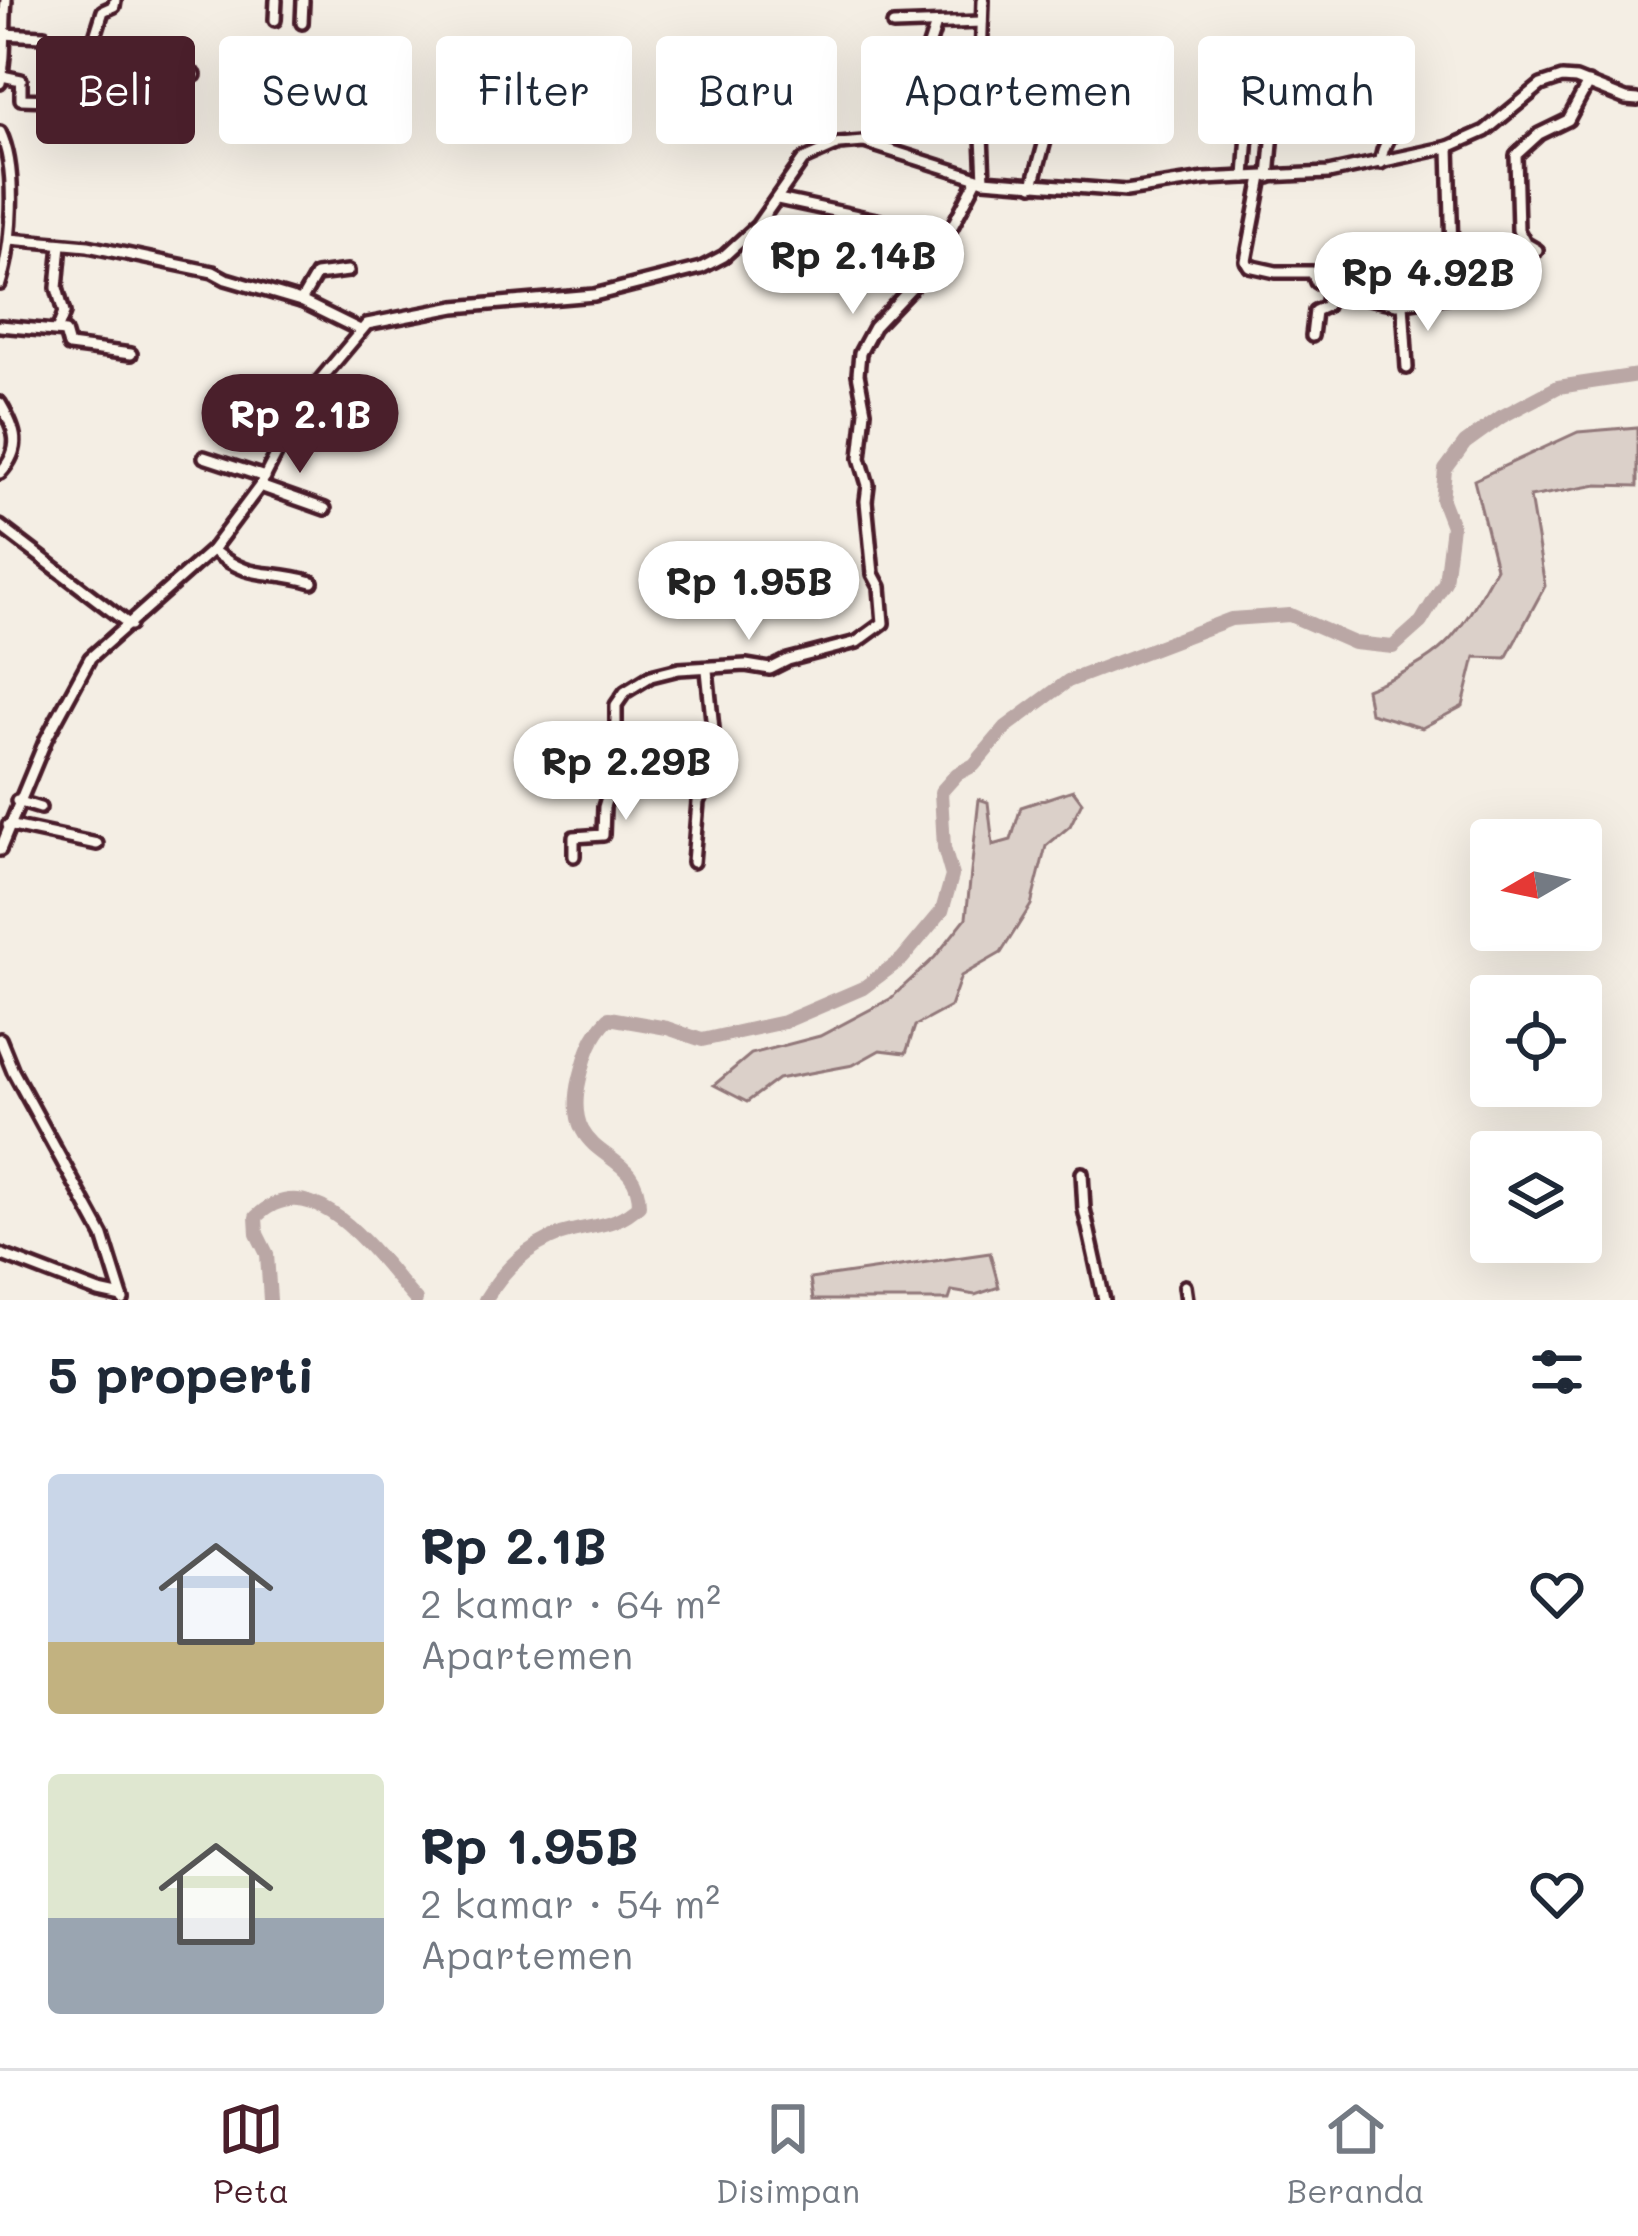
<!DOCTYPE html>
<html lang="id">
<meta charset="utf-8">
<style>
:root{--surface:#fff;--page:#f2f2f3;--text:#1f2937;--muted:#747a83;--line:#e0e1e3;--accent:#4a1f2b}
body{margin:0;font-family:Mali,sans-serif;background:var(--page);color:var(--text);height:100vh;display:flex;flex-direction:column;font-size:45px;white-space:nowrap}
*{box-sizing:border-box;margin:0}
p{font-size:39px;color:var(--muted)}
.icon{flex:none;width:66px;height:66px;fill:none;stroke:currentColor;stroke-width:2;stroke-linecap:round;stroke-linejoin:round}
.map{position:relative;height:1300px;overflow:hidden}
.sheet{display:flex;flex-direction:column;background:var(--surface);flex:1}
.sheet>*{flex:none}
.banner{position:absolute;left:36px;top:36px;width:1566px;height:108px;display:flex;gap:24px}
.needle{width:78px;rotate:261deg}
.controls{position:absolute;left:1470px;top:819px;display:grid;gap:24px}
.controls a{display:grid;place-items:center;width:132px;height:132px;border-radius:12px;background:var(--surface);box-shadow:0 12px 48px #0002;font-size:60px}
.price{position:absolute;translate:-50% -102px;padding:0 27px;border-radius:42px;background:#fff;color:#222;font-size:39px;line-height:78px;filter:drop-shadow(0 3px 6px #0008)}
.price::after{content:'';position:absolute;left:50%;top:72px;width:36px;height:27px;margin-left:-18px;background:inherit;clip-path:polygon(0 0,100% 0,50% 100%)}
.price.active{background:var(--accent);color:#fff}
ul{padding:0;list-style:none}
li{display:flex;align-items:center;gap:36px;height:300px;padding:0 48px}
li span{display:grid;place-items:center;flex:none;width:336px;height:240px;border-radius:12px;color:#555}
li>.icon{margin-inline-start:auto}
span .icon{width:144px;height:144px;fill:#fffc;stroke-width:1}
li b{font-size:51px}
h2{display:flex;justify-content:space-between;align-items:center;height:144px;padding:0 48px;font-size:51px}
.pill{padding:0 42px;border-radius:12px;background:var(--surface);box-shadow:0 12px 48px #0002;font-size:42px;line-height:108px}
.pill.active{background:var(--accent);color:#fff}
.tabs{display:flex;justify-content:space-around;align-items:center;height:168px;border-top:3px solid var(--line);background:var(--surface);font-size:33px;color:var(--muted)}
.tabs a{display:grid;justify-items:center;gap:6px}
.tabs .active{color:var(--accent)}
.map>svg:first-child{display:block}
.green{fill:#dbd0c9;stroke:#92787a;stroke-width:3}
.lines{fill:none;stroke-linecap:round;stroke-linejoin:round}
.river{stroke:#baa7a5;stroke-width:14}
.minor-casing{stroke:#4a1f2b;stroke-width:18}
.minor{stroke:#fbf7ec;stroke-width:9}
</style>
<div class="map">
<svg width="1638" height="1300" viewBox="0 0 1638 1300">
<rect width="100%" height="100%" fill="#f4eee4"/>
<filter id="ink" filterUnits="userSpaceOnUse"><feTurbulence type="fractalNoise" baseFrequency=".00833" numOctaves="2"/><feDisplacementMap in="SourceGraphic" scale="24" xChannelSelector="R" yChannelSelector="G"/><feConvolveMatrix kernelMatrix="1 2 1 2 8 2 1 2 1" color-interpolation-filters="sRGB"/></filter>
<g filter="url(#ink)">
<!-- green -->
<g class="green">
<path d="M 1638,427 L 1638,486 L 1597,485 L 1530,497 L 1545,586 L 1506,658 L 1475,657 L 1463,706 L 1422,728 L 1370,713 L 1366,689 C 1445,657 1456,641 1496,568 L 1474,480 L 1578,432 Z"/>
<path d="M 1073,790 L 1082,802 L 1070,826 L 1046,846 L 1031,905 L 1001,953 L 961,976 L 950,1007 L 915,1026 L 906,1053 L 880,1050 L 853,1065 L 778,1079 L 747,1102 L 714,1085 L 751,1054 L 820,1036 L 890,999 L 935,957 L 966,918 L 979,799 L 988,802 L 993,845 L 1011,840 L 1021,807 Z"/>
<path d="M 990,1253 L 999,1287 L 975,1295 L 952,1291 L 949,1300 L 813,1300 L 810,1279 Z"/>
</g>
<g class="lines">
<!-- river -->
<g class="river">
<path d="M 270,1300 L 267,1254 L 257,1234 L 256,1217 C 315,1160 379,1260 416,1300"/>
<path d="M 485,1300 C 504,1269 526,1247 561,1234 C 591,1224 616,1228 639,1205 C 639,1144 559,1165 580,1078 C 586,1054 591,1036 609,1018 L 667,1028 L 702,1040 L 784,1022 L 863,988 L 902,959 L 942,911 L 952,876 L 944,848 L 941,792 L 957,774 L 974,765 L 1006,727 L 1068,681 L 1231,619 L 1290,615 L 1354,643 L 1393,647 L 1421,622 L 1445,582 L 1452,526 L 1442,500 L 1445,470 L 1465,443 L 1501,417 L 1558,387 L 1638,375"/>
</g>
<!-- minor casing -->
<g class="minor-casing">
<g id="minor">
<path d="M 115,0 L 114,6 L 103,11 L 90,52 L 94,60 L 109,64 L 121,52 L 195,75"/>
<path d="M 983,0 L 980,93 L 984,180"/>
<path d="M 275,20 L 276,0"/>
<path d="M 302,23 L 303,0"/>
<path d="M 893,25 L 982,22"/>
<path d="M 2,34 L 44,36"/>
<path d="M 136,71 L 168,84 L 181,71"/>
<path d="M 2,76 L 21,80 L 21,99 L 82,101 L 89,87 L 106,85 L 112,63"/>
<path d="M 0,83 C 7,55 3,28 6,0"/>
<path d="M 1289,85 L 1333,65 L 1390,54 C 1396,83 1401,95 1394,124 C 1391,140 1381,146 1381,163"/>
<path d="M 913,99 L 936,110"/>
<path d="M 908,110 L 936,24"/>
<path d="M 981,117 L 1020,121 L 1032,115"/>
<path d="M 0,132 C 18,169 12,246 0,284"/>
<path d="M 1245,177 L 1248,134"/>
<path d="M 1262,177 L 1246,261 L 1249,266 L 1276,272 L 1312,272 L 1316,282 L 1340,285 L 1344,293 L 1397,304 L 1509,287 L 1518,273"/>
<path d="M 1269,177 L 1274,121"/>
<path d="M 1033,185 L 1051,119"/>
<path d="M 778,199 L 881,221 L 893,235 L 934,261"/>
<path d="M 10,239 L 88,246 L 213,272 L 226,279 L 301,301 L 360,330"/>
<path d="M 1537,250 L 1525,243 L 1518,230 L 1516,155 L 1539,134 L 1568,120 L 1588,83"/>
<path d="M 1411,258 L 1452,253 L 1449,147"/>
<path d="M 1364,297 L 1366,266"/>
<path d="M 301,301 L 316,275 L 348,271"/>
<path d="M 1403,303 L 1407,368"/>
<path d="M 0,326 L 65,332 L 69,346 L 131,354"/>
<path d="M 57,331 L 64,313 L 57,288 L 61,244"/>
<path d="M 1312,336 L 1315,311 L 1326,306 L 1330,285"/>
<path d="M 0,403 C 16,430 23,448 0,473"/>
<path d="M 204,457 L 265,477"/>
<path d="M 260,486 L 325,509"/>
<path d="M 0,526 L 130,625"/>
<path d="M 212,550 C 254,583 267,568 312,582"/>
<path d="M 17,801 L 40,808"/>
<path d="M 8,825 L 97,844"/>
<path d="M 0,850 L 46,739 L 90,658 L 212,550 L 260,486 L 305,398 L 367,324 L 455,307 L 594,295 L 701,268 L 724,256 L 757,226 L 803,160 L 839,144 L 864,142 L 984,180 L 1126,191 L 1205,179 L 1328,173 L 1449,147 L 1485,131 L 1541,85 L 1562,78 L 1576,79 L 1626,99 L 1638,100"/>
<path d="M 574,856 L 574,837 L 603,835 L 604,807 L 621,751 L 616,735 L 616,705 L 625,692 L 651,676 L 679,669 L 746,665 L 770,669 L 788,660 L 857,642 L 883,623 L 880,587 L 873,574 L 866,501 L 868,485 L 860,458 L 865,411 L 858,374 L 860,353 L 874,327 L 931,267 L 977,179"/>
<path d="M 693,862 L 698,802 L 706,785 L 708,742 L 713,729 L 707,670"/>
<path d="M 0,1039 L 13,1071 L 103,1236 L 123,1300"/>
<path d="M 1082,1173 L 1084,1209 L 1104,1300"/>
<path d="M 0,1254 L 99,1292 L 122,1297"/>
<path d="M 1185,1286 L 1187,1300"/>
</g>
</g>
<!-- minor -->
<use href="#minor" class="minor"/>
</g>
</g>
</svg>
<div class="controls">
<a><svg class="needle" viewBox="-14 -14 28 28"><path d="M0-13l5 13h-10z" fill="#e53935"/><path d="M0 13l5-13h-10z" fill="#747a83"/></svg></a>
<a><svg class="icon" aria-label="locate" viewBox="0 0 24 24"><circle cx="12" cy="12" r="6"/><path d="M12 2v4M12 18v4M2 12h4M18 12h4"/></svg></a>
<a><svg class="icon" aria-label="layers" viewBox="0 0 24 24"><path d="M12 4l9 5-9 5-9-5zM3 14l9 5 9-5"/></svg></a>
</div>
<b class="price" style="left:853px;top:317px">Rp 2.14B</b>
<b class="price" style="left:1428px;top:334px">Rp 4.92B</b>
<b class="price active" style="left:300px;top:476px">Rp 2.1B</b>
<b class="price" style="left:749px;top:643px">Rp 1.95B</b>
<b class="price" style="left:626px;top:823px">Rp 2.29B</b>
<div class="banner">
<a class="pill active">Beli</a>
<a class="pill">Sewa</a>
<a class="pill">Filter</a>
<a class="pill">Baru</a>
<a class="pill">Apartemen</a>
<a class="pill">Rumah</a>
</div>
</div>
<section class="sheet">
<h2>5 properti<svg class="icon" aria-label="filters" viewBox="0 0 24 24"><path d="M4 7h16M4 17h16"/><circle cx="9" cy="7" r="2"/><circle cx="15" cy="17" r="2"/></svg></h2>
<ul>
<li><span style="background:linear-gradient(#c9d6e8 70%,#c2b280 0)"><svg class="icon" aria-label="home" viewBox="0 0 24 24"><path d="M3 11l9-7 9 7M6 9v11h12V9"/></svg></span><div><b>Rp 2.1B</b><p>2 kamar · 64 m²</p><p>Apartemen</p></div><svg class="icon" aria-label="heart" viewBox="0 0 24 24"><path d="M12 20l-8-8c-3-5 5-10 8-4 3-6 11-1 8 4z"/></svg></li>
<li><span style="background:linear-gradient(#dfe7d0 60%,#9aa5b1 0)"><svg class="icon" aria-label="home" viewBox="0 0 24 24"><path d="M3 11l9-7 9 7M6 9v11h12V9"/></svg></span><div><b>Rp 1.95B</b><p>2 kamar · 54 m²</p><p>Apartemen</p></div><svg class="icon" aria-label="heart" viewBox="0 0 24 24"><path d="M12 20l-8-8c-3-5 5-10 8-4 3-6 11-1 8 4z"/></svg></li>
</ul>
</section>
<nav class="tabs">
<a class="active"><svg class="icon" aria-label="map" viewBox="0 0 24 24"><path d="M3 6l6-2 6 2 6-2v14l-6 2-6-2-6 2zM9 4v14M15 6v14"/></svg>Peta</a>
<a><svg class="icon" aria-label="saved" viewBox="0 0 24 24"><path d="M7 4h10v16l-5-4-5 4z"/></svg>Disimpan</a>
<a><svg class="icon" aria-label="home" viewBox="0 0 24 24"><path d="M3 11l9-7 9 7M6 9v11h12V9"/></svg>Beranda</a>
</nav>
